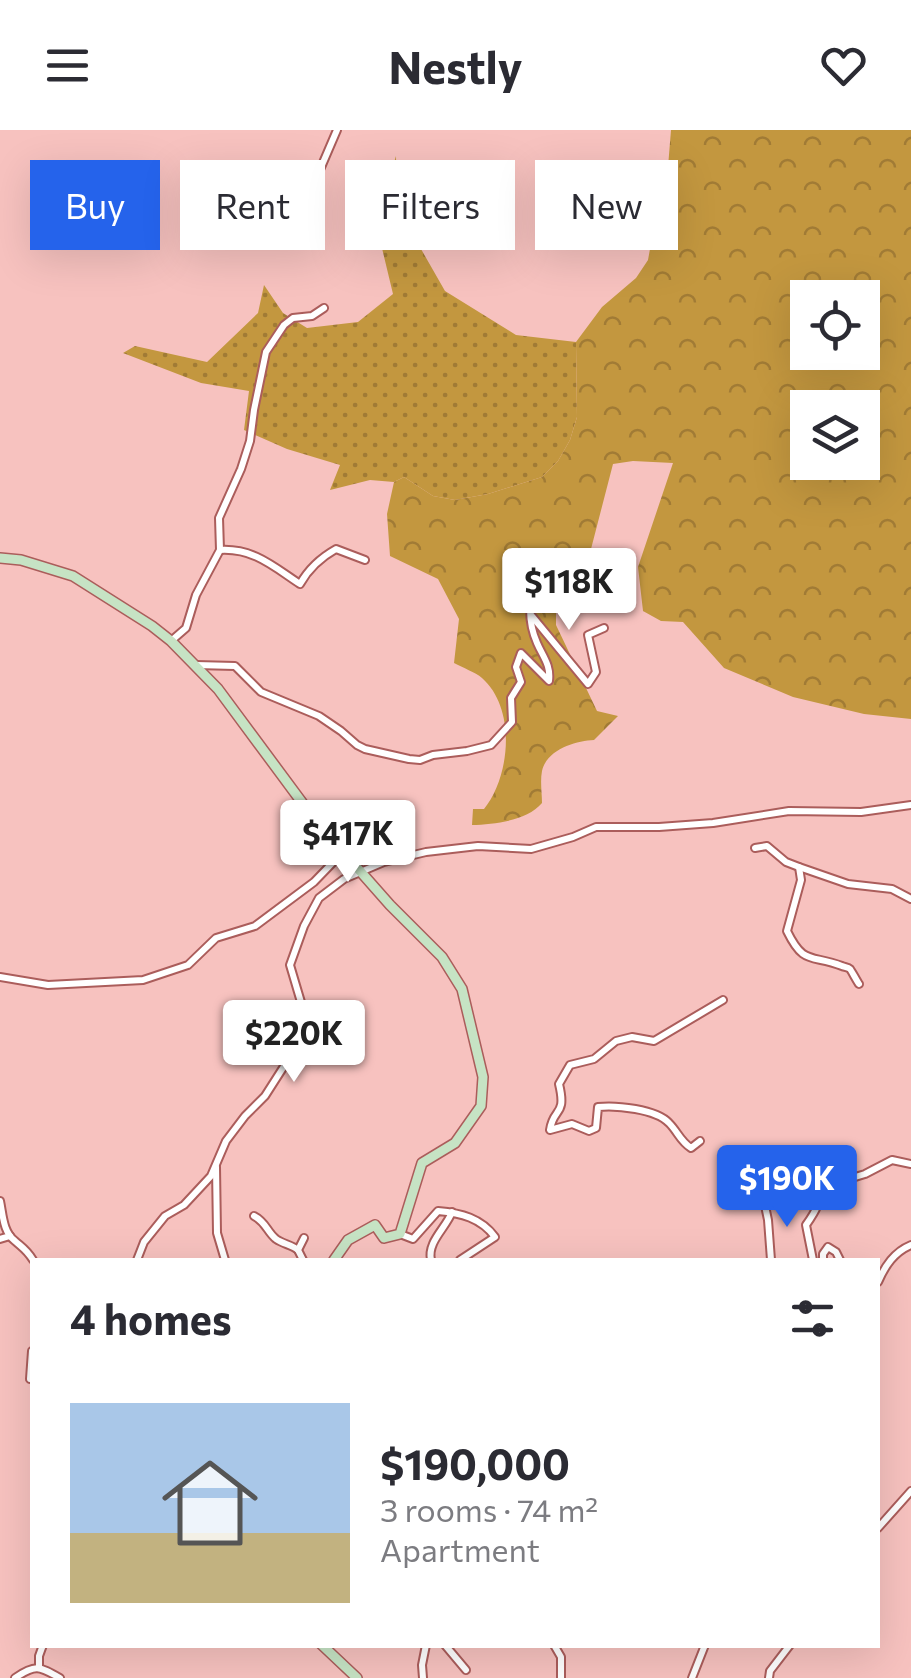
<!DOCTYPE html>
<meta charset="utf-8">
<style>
:root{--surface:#fff;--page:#f2f2f3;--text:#2b2b33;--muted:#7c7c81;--line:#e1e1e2;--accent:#2563eb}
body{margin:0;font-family:Commissioner,sans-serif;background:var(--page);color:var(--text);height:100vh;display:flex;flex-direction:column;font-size:38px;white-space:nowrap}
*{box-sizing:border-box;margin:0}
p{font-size:32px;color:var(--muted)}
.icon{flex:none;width:55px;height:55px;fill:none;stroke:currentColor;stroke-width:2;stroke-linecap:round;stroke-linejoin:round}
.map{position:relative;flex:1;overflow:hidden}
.sheet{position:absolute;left:30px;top:1128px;width:850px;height:390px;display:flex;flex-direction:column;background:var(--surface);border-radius:0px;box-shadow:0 10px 40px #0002}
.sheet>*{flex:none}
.guide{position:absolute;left:30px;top:30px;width:852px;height:90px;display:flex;gap:20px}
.fabs{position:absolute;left:790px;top:150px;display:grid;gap:20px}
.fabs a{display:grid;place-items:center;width:90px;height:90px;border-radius:0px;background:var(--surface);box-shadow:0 10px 40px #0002;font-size:50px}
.price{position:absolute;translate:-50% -85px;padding:0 22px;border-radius:10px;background:#fff;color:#222;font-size:32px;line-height:65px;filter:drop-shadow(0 2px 5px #0008)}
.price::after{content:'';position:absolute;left:50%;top:60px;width:30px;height:22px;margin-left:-15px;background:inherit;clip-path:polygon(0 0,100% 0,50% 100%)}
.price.active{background:var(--accent);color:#fff}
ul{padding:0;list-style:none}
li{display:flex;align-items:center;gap:30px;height:250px;padding:0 40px}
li+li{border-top:2px solid var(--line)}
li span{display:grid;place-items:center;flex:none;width:280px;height:200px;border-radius:0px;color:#555}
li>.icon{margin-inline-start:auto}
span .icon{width:120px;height:120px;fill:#fffc;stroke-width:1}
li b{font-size:42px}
h2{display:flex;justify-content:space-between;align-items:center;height:120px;padding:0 40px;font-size:42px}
.tag{padding:0 35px;border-radius:0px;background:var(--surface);box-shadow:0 10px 40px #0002;font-size:35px;line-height:90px}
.tag.active{background:var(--accent);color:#fff}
header{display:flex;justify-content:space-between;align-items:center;height:130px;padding:0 40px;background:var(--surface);font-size:45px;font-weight:700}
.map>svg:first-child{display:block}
.grass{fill:url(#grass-dots)}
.forest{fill:url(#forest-crowns);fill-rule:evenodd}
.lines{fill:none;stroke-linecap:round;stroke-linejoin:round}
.street-casing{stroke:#ab5d5b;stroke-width:10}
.secondary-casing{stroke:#ab5d5b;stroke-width:12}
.street{stroke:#fff;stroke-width:6}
.secondary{stroke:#c6e3c4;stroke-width:9}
</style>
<header><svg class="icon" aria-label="menu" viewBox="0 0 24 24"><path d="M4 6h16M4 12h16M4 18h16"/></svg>Nestly<svg class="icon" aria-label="heart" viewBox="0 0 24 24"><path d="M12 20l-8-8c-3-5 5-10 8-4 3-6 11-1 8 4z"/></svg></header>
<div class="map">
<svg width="911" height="1548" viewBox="0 0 911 1548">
<defs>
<pattern id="grass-dots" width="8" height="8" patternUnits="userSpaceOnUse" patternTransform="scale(2.5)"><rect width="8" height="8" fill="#c3973f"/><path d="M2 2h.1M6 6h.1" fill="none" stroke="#a17b35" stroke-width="1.8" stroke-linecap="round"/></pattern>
<pattern id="forest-crowns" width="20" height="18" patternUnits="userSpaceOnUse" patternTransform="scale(2.5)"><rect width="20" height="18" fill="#c3973f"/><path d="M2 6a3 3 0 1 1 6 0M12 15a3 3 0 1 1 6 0" fill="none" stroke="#a17b35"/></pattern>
</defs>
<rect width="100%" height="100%" fill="#f7c2bf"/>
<!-- grass -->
<path class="grass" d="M 396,26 L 397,77 L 445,161 L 516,205 L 576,212 L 577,287 L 570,310 L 558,331 L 542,347 L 488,364 L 455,370 L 433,366 L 404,347 L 394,352 L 370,350 L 330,360 L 340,335 L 287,319 L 244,300 L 249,261 L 201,253 L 123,223 L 135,216 L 207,232 L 258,183 L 264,155 L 283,183 L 307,198 L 358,192 L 393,164 L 381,114 L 382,70 Z"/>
<!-- forest -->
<path class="forest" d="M 671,0 L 911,0 L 911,589 L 864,584 L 793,567 L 724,538 L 683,492 L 661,491 L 643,481 L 638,437 L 673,333 L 633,331 L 613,334 L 591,419 L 583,440 L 556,474 L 556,495 L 597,581 L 618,586 L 594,610 C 576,611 547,619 542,641 C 540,651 542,663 542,673 C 527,691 495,694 472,695 L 473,679 L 484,679 C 510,647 517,579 482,548 C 475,542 463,538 454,533 L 459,489 L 438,449 L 390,426 L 387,384 L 394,352 L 404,347 L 433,366 L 455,370 L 488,364 L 542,347 L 558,331 L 570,310 L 577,287 L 576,212 L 602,177 L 636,148 L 648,130 L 661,58 L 668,37 ZM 808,168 L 862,168 L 862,222 L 808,222 ZM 808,278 L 862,278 L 862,332 L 808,332 Z"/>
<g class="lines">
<!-- street casing -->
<g class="street-casing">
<g id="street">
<path d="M 316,49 L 337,0"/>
<path d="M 220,420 C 254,418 274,437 300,454 C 309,438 320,428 336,419 L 365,430"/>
<path d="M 531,485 L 588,554 L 596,542 L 588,505 L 604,498"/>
<path d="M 171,511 L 186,498 L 196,465 L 220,420 L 219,388 L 241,339 L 250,311 L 254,280 L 266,222 L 284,195 L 293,188 L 312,186 L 324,178"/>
<path d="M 196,535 L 235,536 L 261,562 L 319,586 L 341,601 L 357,615 L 365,619 L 409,629 L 420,630 L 433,625 L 467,621 L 491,615 L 512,592 L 511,568 L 521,552 L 516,537 L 521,523 L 549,551 C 551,535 543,527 537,513 C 529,495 525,464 542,450 C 546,447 552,445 556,442"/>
<path d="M 755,718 L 767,716 L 786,732 L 799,737 L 848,754 L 892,759 L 911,769"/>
<path d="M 799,737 L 801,750 L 787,801 C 804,836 811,824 842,836 C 844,837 848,837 850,839 C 851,840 858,853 859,854"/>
<path d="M 0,847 L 48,855 L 143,850 L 188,835 L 216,808 L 255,796 L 314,752 L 343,722"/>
<path d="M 700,1011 L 691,1018 C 680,1011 678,1002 669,993 C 656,979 616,975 598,977 L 596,998 L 589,1001 L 572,994 L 550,1000 C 553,977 567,987 559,954 L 570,935 L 594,929 L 616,911 L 632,907 L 654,911 L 723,870"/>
<path d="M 216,1037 L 217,1103 L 225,1130"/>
<path d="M 821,1064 L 829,1055 L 865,1044 L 892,1030 L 911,1034"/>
<path d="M 0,1071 C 3,1085 3,1102 15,1111 C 23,1118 27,1120 33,1130"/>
<path d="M 764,1071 L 768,1090 L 771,1130"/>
<path d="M 254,1086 C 266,1092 267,1102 276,1109 C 283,1114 292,1115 298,1120"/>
<path d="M 400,1104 L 413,1109 L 438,1081 C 461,1083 481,1088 495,1107 L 460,1130"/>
<path d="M 0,1109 L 10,1106"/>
<path d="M 137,1130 L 144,1112 L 165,1086 L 184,1075 L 211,1046 L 226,1011 L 245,986 L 265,966 L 304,905 L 306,889 L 290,835 L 304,796 L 319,768 L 344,749 L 384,732 L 426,722 L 478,716 L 531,719 L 573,707 L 596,697 L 659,697 L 713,693 L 789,681 L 861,682 L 911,675"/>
<path d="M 303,1130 L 298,1120 L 304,1108"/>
<path d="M 431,1130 C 427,1112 446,1098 452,1082"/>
<path d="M 813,1130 L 806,1095 C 816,1081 822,1071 819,1053 L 831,1042"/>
<path d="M 823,1130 L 823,1124 L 828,1117 L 836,1122 L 840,1130"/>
<path d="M 878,1152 C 885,1136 894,1122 911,1115"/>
<path d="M 30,1249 L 32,1221"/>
<path d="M 878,1398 L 911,1361"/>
<path d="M 445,1515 L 466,1540"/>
<path d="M 554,1515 L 561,1527 L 561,1548"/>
<path d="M 39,1537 L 39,1526 L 43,1515"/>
<path d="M 15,1548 C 35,1534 39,1536 60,1548"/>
<path d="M 423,1548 L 422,1535 L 426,1515"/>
<path d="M 692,1548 L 705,1515"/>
<path d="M 769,1548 L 770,1541 L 790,1515"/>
</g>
</g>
<!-- secondary casing -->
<g class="secondary-casing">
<g id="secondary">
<path d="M 0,428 L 21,430 L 73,446 L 152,496 L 171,511 L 218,559 L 315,690 L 390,775 L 442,827 L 462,859 L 483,947 L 481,976 L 455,1013 L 422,1033 L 400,1104 L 384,1108 L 375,1095 L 348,1110 L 334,1130"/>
<path d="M 322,1515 L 357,1548"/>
</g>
</g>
<!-- street -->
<use href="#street" class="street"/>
<!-- secondary -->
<use href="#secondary" class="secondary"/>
</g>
</svg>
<div class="fabs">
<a><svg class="icon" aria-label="locate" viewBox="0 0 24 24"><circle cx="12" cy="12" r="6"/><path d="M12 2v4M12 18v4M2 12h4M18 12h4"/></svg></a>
<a><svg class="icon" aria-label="layers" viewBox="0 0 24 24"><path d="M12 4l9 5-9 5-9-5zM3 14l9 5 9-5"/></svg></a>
</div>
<b class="price" style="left:569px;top:503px">$118K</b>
<b class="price" style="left:348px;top:755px">$417K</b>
<b class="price" style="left:294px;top:955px">$220K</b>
<b class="price active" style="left:787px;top:1100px">$190K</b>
<div class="guide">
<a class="tag active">Buy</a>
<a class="tag">Rent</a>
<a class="tag">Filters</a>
<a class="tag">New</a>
</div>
<section class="sheet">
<h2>4 homes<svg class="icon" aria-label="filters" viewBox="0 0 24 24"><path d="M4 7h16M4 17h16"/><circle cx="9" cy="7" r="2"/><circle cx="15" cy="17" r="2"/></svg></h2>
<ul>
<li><span style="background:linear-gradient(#a9c7e8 65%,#c2b280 0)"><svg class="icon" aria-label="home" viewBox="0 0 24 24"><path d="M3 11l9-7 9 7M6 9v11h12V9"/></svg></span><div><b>$190,000</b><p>3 rooms · 74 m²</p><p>Apartment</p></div></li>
</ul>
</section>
</div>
